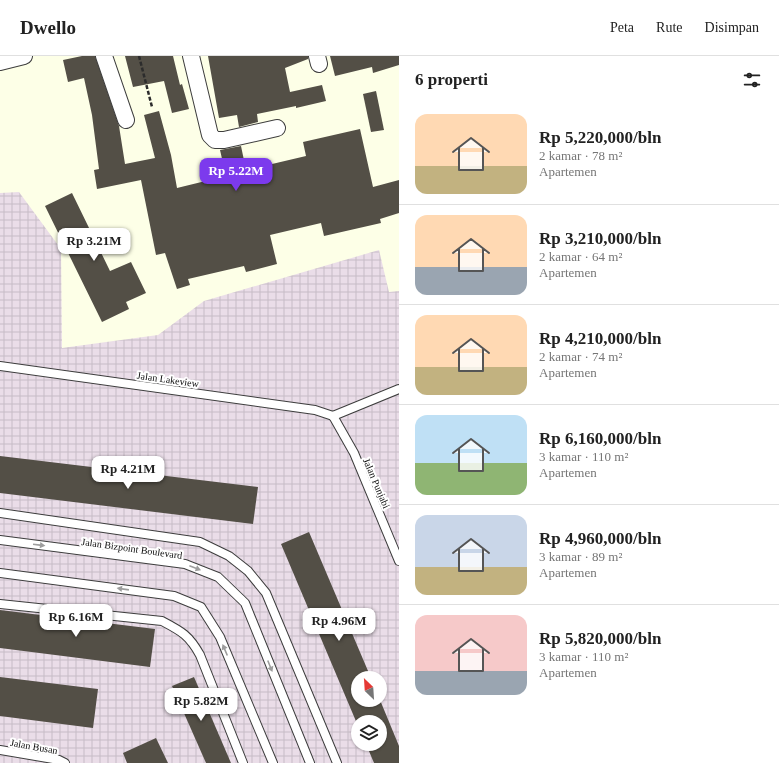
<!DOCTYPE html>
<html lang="id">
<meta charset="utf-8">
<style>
:root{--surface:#fff;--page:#f2f2f2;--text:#222;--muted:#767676;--line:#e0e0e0;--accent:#7c3aed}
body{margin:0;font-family:"Times New Roman",serif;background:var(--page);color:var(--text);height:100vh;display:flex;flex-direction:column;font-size:15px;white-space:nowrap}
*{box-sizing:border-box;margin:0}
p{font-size:13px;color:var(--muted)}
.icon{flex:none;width:22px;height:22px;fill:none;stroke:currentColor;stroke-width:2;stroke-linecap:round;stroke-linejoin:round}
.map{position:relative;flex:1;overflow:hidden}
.panel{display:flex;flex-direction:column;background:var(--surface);width:380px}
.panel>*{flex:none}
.needle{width:26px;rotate:335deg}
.buttons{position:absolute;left:351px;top:615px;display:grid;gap:8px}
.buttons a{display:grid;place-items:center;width:36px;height:36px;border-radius:50%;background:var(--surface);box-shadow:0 1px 3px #0004;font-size:20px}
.price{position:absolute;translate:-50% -34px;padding:0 9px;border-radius:8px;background:#fff;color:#222;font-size:13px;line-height:26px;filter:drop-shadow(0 1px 2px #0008)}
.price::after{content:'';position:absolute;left:50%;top:24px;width:12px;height:9px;margin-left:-6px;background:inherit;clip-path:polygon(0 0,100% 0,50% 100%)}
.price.current{background:var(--accent);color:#fff}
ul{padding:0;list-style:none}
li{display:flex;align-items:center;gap:12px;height:100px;padding:0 16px}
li+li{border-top:1px solid var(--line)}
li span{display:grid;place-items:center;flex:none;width:112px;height:80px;border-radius:12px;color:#555}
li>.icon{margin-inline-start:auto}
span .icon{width:48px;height:48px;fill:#fffc;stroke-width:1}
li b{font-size:17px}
h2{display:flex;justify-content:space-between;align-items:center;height:48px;padding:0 16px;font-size:17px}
header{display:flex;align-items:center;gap:24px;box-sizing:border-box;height:56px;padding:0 20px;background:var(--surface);border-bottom:1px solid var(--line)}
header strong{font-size:19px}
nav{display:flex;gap:22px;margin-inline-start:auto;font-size:14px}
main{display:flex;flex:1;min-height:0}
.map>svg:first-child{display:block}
.industrial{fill:url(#industrial-grid);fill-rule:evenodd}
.building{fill:#534f46}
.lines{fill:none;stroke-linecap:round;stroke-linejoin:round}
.service-casing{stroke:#3d3d3d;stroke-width:10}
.minor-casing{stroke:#3d3d3d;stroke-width:18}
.path{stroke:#2c2c2c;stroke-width:2.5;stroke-dasharray:4 2;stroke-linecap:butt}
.service{stroke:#fff;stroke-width:8}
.minor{stroke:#fff;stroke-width:16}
.oneway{fill:#9d9d9d}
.labels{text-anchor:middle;stroke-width:4;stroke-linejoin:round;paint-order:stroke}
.street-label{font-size:10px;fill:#0a0a0a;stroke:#fff}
</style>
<header>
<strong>Dwello</strong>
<nav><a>Peta</a><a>Rute</a><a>Disimpan</a></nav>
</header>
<main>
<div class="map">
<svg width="399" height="707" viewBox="0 0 399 707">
<defs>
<pattern id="industrial-grid" width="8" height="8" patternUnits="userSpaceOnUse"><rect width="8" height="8" fill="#eadde8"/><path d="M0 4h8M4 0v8" fill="none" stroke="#c7bcc6"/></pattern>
</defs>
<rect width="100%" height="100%" fill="#fdffe7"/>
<!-- industrial -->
<path class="industrial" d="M 19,136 L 61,193 L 62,292 L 158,279 L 204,245 L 379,194 L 389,236 L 399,235 L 399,707 L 0,707 L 0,137 ZM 358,622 L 380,622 L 380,644 L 358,644 ZM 358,666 L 380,666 L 380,688 L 358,688 Z"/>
<!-- building -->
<g class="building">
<path d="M 82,0 L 95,0 L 119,70 L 125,108 L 155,102 L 144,59 L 159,55 L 171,99 L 177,132 L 226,120 L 220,94 L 241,90 L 246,114 L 306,100 L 303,86 L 360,73 L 373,131 L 399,124 L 399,157 L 380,163 L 381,167 L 324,180 L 321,167 L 270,179 L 277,208 L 246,216 L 244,210 L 188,223 L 190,229 L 177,233 L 165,197 L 156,199 L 141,124 L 97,133 L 94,114 L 99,113 L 92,59 L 84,22 L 68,26 L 63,4 Z"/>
<path d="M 125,0 L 173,0 L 180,29 L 182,28 L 189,53 L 172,57 L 164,25 L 133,31 Z"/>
<path d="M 208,0 L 308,0 L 308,3 L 285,12 L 290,36 L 322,29 L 326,45 L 296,52 L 296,50 L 257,58 L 258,66 L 239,71 L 237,59 L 219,62 Z"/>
<path d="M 330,0 L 399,0 L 399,9 L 373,17 L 372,11 L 335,20 Z"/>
<path d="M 376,35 L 384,74 L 371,76 L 363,38 Z"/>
<path d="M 72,137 L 110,215 L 131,206 L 146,237 L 126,246 L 129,253 L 102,266 L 45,150 Z"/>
<path d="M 0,400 L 258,431 L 253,468 L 0,437 Z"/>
<path d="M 309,476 L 371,622 L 358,622 L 358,644 L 380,644 L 399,690 L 399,707 L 374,707 L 366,688 L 380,688 L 380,666 L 358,666 L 358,670 L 281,488 Z"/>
<path d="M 0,554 L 155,573 L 150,611 L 0,592 Z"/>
<path d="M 0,621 L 98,633 L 93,672 L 0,660 Z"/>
<path d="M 194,621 L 231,707 L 206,707 L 172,630 Z"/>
<path d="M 156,682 L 168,707 L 127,707 L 123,697 Z"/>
</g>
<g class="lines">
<!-- service casing -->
<g class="service-casing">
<g id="service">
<path d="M 0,310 L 315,354 L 333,360"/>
<path d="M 333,360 L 354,397 L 399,505"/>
<path d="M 333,360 L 399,333"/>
<path d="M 0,457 L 200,486 L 229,500 L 248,515 L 266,537 L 337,707"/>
<path d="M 0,484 L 185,508 L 218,521 L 245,547 L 310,707"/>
<path d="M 0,517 L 174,540 L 201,551 L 220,581 L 273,707"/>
<path d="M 0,548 L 162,565 C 181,575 189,579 200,599 L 243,707"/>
<path d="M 0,694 L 59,704 L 65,707"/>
</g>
</g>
<!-- minor casing -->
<g class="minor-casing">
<g id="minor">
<path d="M 104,0 L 126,64"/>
<path d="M 191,0 L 210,79 L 215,84 L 224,84 L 277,72"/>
<path d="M 317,0 L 319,8"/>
<path d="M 0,6 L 24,0"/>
</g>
</g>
<!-- path -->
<path class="path" d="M 139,0 L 152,51"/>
<!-- service -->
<use href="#service" class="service"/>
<!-- minor -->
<use href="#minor" class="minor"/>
</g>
<!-- one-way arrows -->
<defs><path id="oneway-solid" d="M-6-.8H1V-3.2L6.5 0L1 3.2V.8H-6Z"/></defs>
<g class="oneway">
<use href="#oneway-solid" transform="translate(39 489) rotate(7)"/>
<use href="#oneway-solid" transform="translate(195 512) rotate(21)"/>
<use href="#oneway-solid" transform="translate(123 533) rotate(-172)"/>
<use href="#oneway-solid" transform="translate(225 594) rotate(-113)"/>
<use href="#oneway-solid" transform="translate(270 610) rotate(68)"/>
</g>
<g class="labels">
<!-- street labels -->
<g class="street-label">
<text transform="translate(168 323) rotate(8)" y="4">Jalan Lakeview</text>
<text transform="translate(377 427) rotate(67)" y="4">Jalan Punjabi</text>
<text transform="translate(132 492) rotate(8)" y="4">Jalan Bizpoint Boulevard</text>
<text transform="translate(34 690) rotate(10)" y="4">Jalan Busan</text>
</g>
</g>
</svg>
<div class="buttons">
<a><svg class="needle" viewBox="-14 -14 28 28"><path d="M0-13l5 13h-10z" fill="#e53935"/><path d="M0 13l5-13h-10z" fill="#767676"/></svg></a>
<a><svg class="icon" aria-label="layers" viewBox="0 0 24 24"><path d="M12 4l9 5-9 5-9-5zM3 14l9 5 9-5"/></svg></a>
</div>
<b class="price current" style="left:236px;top:136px">Rp 5.22M</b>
<b class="price" style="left:94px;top:206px">Rp 3.21M</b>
<b class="price" style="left:128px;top:434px">Rp 4.21M</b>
<b class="price" style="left:76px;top:582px">Rp 6.16M</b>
<b class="price" style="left:339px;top:586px">Rp 4.96M</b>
<b class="price" style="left:201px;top:666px">Rp 5.82M</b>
</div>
<section class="panel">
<h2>6 properti<svg class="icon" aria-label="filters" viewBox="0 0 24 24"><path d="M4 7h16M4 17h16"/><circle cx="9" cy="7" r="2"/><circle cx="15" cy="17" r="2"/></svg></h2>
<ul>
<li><span style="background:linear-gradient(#ffd9b3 65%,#c2b280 0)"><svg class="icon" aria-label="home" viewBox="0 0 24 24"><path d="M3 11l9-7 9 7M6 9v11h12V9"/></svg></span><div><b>Rp 5,220,000/bln</b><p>2 kamar · 78 m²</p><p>Apartemen</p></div></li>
<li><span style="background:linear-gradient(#ffd9b3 65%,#9aa5b1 0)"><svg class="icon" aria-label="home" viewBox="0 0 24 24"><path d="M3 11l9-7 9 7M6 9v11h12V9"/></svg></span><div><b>Rp 3,210,000/bln</b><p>2 kamar · 64 m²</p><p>Apartemen</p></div></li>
<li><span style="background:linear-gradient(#ffd9b3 65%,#c2b280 0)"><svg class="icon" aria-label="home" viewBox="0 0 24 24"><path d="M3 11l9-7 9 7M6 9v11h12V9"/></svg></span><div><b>Rp 4,210,000/bln</b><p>2 kamar · 74 m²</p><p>Apartemen</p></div></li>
<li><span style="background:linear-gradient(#bfe0f5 60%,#8fb573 0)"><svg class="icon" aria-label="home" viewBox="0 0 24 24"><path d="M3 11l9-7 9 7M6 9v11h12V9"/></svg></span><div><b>Rp 6,160,000/bln</b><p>3 kamar · 110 m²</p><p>Apartemen</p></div></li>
<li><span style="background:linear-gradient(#c9d6e8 65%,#c2b280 0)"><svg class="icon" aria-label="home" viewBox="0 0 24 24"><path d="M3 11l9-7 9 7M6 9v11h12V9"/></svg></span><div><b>Rp 4,960,000/bln</b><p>3 kamar · 89 m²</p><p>Apartemen</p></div></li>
<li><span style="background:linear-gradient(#f6c9c9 70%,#9aa5b1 0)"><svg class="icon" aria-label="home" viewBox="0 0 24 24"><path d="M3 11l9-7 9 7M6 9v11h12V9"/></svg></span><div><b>Rp 5,820,000/bln</b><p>3 kamar · 110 m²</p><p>Apartemen</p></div></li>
</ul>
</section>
</main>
